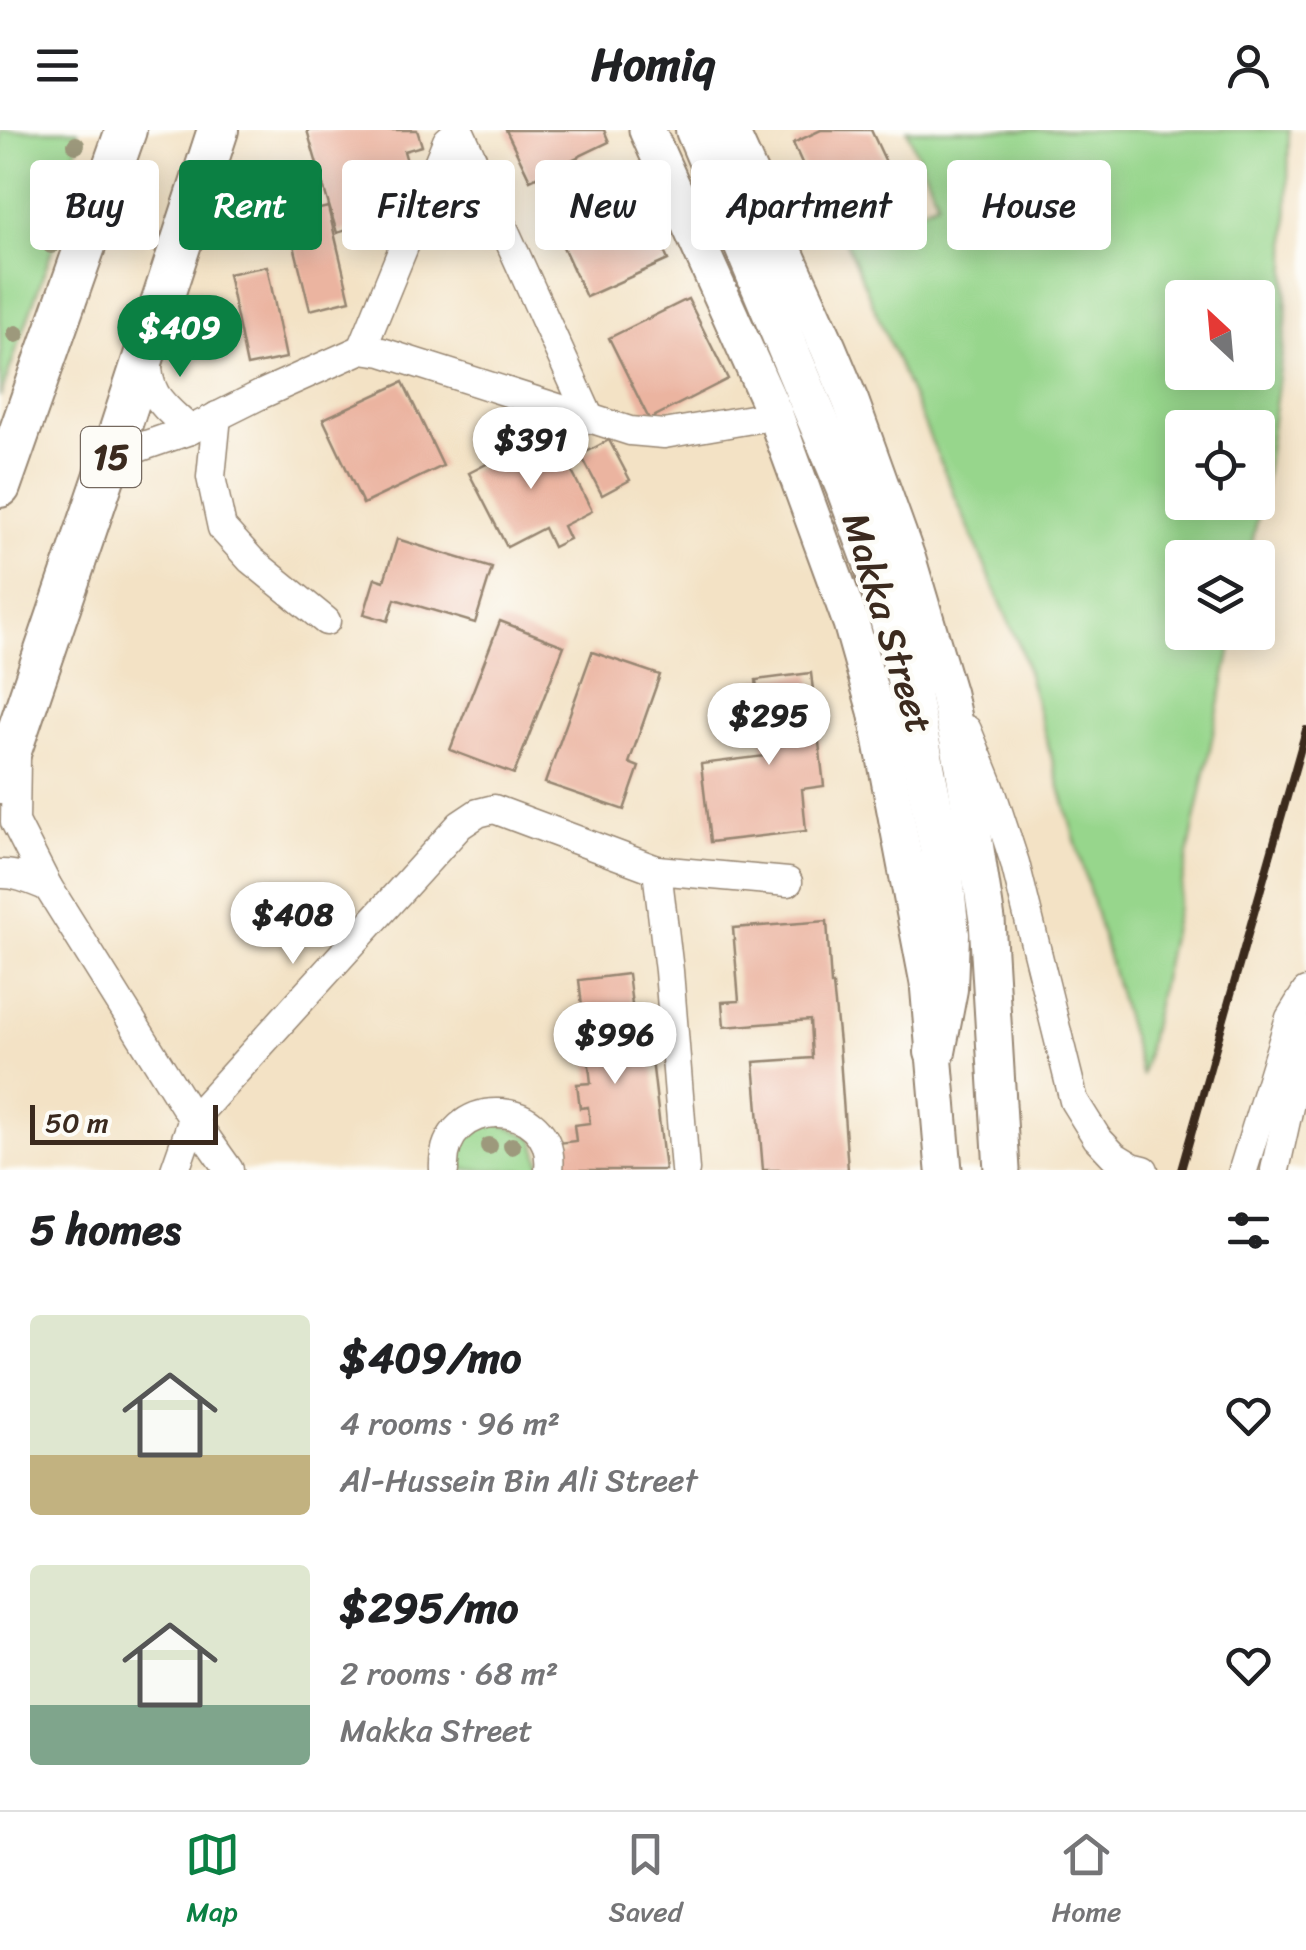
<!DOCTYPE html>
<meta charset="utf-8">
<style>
:root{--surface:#fff;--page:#f2f2f2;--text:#202124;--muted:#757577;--line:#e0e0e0;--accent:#0b8043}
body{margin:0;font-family:Sriracha,sans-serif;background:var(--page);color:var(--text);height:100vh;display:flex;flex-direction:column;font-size:38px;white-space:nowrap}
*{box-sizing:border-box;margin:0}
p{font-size:32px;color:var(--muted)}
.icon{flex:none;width:55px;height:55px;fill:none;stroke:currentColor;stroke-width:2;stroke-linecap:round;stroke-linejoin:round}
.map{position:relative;height:1040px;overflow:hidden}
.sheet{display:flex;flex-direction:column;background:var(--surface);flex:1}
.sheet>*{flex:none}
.banner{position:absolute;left:30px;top:30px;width:1248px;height:90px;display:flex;gap:20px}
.needle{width:65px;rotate:334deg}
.controls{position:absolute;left:1165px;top:150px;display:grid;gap:20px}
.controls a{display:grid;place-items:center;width:110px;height:110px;border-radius:10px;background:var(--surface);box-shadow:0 5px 25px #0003;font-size:50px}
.scale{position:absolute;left:30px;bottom:25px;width:188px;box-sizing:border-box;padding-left:10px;border:5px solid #3b2a1e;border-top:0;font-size:28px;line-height:35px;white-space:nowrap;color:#3b2a1e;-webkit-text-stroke:8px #fdfcf7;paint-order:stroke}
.price{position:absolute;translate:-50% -85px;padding:0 22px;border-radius:35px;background:#fff;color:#222;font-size:32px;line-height:65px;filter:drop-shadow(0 2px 5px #0008)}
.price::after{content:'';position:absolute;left:50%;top:60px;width:30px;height:22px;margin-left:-15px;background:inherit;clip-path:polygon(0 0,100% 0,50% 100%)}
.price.on{background:var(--accent);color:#fff}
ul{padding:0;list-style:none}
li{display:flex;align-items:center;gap:30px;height:250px;padding:0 30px}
li span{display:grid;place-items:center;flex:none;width:280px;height:200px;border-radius:10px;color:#555}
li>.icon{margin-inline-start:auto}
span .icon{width:120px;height:120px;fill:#fffc;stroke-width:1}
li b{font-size:42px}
h2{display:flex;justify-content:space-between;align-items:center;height:120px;padding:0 30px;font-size:42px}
.pill{padding:0 35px;border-radius:10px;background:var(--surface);box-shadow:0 5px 25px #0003;font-size:35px;line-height:90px}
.pill.on{background:var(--accent);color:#fff}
header{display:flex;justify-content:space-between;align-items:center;height:130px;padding:0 30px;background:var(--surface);font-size:45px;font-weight:800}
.tabs{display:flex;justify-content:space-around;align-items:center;height:140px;border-top:2px solid var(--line);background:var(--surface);font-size:28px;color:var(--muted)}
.tabs a{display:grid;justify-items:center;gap:5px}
.tabs .on{color:var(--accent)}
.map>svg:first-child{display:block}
.green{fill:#97d68c;stroke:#698055;stroke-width:2.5;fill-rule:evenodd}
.building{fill:#ebb4a0}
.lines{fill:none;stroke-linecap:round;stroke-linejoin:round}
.minor-casing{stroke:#978672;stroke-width:31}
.major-casing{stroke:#978672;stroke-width:39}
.highway-casing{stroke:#978672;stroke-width:44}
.minor{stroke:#fff;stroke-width:28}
.major{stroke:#fff;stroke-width:35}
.highway{stroke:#fff;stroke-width:40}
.rail{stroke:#3b2a1e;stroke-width:8}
.tree{fill:#9d997b}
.labels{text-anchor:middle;stroke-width:9;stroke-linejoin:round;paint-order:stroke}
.shield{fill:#fdfcf7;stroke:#75695f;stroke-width:2.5}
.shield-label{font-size:35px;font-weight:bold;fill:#3b2a1e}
.street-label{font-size:38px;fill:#3b2a1e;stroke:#fdfcf7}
</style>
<header><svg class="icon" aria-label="menu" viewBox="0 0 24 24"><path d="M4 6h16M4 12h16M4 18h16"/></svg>Homiq<svg class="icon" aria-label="person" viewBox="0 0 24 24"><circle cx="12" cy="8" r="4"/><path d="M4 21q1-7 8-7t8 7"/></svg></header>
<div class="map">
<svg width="1306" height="1040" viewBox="0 0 1306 1040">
<rect width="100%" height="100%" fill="#fdfcf7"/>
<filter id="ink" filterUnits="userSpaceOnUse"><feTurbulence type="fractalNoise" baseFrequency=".01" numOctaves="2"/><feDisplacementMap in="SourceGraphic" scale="20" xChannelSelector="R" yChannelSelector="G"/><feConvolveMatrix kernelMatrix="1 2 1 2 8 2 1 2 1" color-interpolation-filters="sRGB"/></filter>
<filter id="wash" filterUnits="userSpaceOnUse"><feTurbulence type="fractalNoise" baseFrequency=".0048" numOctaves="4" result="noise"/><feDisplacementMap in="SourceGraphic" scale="40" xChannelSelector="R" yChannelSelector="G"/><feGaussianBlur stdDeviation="2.25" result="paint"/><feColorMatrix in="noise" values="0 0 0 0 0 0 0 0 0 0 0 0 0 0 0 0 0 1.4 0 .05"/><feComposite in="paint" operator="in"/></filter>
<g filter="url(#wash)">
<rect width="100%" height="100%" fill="#f3e2c5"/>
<!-- green -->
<g class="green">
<path d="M 0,0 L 78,0 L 77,19 L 63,89 L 0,267 Z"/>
<path d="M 907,0 L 1289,0 L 1286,192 L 1264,358 L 1249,427 L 1182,428 L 1182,502 L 1234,503 L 1142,946 L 1021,520 L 846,112 L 938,72 ZM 1182,168 L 1258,168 L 1258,242 L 1182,242 ZM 1182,298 L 1258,298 L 1258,372 L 1182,372 Z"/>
<path d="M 491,989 L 534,1008 L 542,1040 L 450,1040 L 454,1016 Z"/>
</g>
<g id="blocks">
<!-- building -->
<g class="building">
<path d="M 307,0 L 417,0 L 422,16 L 404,21 L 414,56 L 353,74 L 360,96 L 337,103 Z"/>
<path d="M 506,0 L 604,0 L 609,12 L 530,50 Z"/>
<path d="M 821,0 L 871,0 L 906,75 L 835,106 L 793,13 Z"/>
<path d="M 631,48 L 668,130 L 586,167 L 549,86 Z"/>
<path d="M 328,77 L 350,170 L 310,180 L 287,87 Z"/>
<path d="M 267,136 L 286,228 L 247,236 L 228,144 Z"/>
<path d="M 688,169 L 728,249 L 649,289 L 609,208 Z"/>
<path d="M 403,252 L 443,336 L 363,374 L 323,289 Z"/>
<path d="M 551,301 L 592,381 L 563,396 L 569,409 L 553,417 L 544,398 L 507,417 L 469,343 Z"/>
<path d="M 609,310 L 630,350 L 602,365 L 581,325 Z"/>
<path d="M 397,409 L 492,438 L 475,493 L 395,469 L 388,491 L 364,484 L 375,448 L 384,451 Z"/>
<path d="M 500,491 L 564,516 L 514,644 L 450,620 Z"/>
<path d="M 592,522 L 660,545 L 629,633 L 639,637 L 624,680 L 545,653 Z"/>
<path d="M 811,543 L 824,656 L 802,659 L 806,701 L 710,712 L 701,634 L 765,626 L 756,550 Z"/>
<path d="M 827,791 L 831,855 L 833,855 L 839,913 L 848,1040 L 763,1040 L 754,932 L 812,928 L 810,890 L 724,897 L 722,872 L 739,871 L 733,798 Z"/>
<path d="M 628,844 L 635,898 L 648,896 L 665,1040 L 560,1040 L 557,1013 L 576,1011 L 574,995 L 590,993 L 588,977 L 580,978 L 577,954 L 591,953 L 579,850 Z"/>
</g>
</g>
</g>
<g filter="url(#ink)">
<use href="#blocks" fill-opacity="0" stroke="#978672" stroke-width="2.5"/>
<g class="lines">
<!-- minor casing -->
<g class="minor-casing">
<g id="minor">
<path d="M 362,219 L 447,11 L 456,3 L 461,4 L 590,289"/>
<path d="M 148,228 C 146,266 165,276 190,300"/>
<path d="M 217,286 L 211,347 L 222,398 L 251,430 L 326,491"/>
<path d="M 110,330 L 129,321 L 190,300 L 262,264 L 362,219 L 382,222 L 630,301 L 664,304 L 775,285"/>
<path d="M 967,600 L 990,657 L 1015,733 L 1074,971 L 1097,1008 L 1114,1026 L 1132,1037 L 1144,1040"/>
<path d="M 16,627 L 15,692 L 48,757 L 193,989 L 229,1040"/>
<path d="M 657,740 L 669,841 L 685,1040"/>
<path d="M 0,744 C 16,743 33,751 48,757"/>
<path d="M 175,1040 L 193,989 L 460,695 L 478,683 L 494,679 L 657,740 L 788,752"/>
<path d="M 444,1040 C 440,962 557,966 549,1040"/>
<path d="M 1243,1040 L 1290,888 L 1306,862"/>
<path d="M 1275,1040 L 1306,900"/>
</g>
</g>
<!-- major casing -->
<g class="major-casing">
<g id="major">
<path d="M 647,0 L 775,285 L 851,493 L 876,581 L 928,853 L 944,1040"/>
<path d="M 730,0 L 828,217 L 851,272 L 908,430 L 948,564 L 963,636 L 987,790 L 1002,1040"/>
</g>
</g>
<!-- highway casing -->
<g class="highway-casing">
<g id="highway">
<path d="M 696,0 L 846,357 L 873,430 L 906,544 L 940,718 L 949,804 L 947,859 L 935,922"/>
<path d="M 0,357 L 126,0"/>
<path d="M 0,653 L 110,330 L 218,0"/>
</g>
</g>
<!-- minor -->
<use href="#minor" class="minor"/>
<!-- major -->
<use href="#major" class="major"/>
<!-- highway -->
<use href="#highway" class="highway"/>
<!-- rail -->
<path class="rail" d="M 1181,1040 L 1306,600"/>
</g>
<!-- trees -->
<g class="tree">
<circle cx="76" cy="15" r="9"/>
<circle cx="63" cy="63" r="9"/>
<circle cx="51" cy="115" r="9"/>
<circle cx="16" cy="204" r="9"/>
<circle cx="489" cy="1016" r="9"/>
<circle cx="512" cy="1016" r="9"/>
</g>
</g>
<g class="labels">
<!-- shield labels -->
<rect class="shield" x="81" y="297" width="60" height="60" rx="8"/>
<g class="shield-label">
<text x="111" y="339">15</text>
</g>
<!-- street labels -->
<g class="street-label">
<text transform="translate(888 493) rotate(73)" y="13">Makka Street</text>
</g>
</g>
</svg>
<div class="controls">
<a><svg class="needle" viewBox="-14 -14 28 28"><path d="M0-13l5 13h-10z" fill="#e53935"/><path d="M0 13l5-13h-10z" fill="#757577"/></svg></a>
<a><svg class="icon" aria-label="locate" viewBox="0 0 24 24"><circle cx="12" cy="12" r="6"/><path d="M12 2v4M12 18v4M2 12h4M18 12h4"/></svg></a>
<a><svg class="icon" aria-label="layers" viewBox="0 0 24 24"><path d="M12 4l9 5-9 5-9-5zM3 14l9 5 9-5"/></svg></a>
</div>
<div class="scale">50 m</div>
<b class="price on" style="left:180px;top:250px">$409</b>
<b class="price" style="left:531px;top:362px">$391</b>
<b class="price" style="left:769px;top:638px">$295</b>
<b class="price" style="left:293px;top:837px">$408</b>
<b class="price" style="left:615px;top:957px">$996</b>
<div class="banner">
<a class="pill">Buy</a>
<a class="pill on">Rent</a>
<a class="pill">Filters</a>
<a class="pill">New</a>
<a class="pill">Apartment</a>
<a class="pill">House</a>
</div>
</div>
<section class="sheet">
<h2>5 homes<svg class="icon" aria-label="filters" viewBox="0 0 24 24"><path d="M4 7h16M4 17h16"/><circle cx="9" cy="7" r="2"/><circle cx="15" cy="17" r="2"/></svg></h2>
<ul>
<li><span style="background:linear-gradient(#dfe7d0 70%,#c2b280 0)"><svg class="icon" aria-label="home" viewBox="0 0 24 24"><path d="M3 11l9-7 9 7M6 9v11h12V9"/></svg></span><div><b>$409/mo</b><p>4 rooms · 96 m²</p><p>Al-Hussein Bin Ali Street</p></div><svg class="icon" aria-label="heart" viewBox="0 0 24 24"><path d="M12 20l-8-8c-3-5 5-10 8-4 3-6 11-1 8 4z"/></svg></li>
<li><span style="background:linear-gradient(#dfe7d0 70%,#7fa58c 0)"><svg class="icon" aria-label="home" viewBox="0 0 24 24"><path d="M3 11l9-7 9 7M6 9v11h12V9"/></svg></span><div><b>$295/mo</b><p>2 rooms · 68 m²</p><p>Makka Street</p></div><svg class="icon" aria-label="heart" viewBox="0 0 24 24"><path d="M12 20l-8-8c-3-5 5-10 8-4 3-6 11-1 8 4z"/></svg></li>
</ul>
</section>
<nav class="tabs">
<a class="on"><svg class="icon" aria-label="map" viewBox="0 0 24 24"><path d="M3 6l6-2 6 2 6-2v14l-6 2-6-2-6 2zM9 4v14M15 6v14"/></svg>Map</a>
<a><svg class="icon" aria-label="saved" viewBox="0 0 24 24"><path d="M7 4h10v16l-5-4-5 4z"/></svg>Saved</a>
<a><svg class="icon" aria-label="home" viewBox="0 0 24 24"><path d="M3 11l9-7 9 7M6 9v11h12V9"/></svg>Home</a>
</nav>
